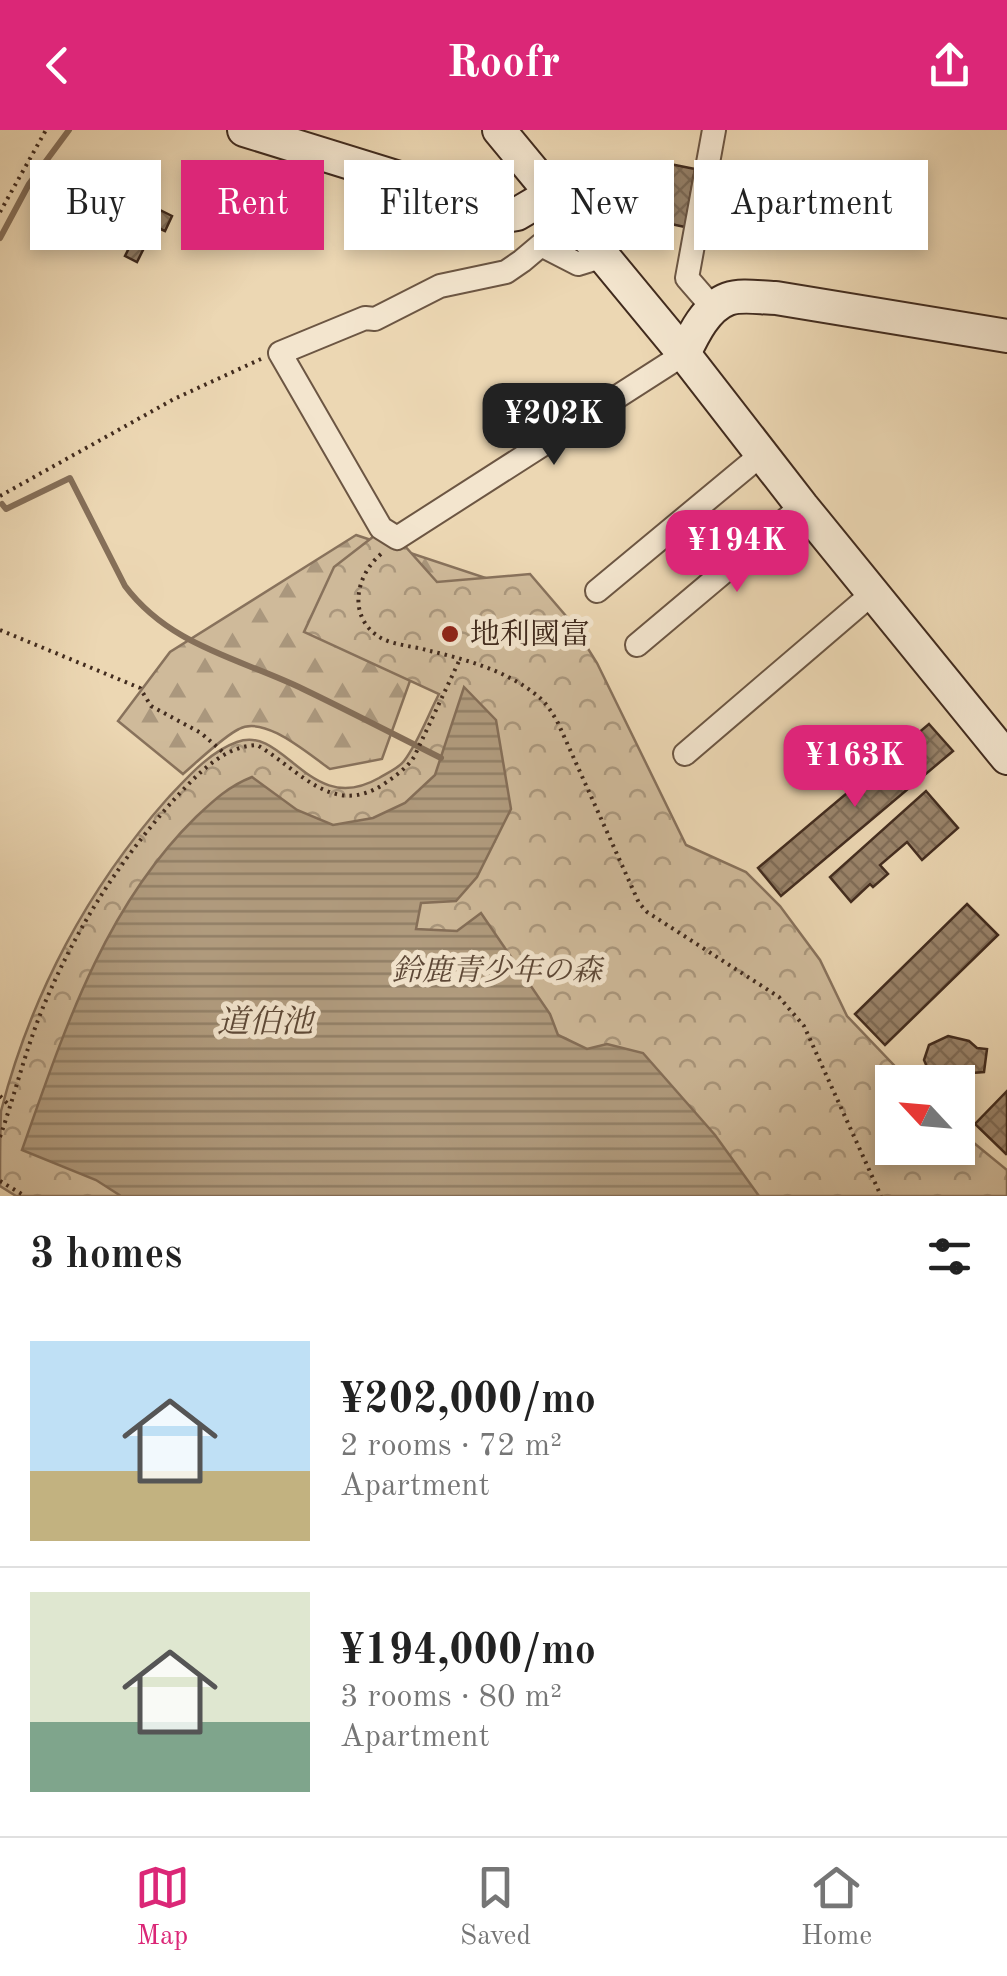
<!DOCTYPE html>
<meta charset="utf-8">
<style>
:root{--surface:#fff;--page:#f2f2f2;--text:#222;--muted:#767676;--line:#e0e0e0;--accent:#db2777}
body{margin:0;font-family:"Old Standard TT","Noto Serif JP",serif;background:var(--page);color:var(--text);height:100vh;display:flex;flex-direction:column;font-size:38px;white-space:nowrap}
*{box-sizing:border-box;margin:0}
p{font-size:32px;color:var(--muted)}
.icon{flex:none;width:55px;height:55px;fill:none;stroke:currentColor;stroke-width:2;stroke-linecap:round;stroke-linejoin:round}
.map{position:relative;height:1066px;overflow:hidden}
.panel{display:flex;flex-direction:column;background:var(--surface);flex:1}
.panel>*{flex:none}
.top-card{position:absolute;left:30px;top:30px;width:948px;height:90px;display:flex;gap:20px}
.needle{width:65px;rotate:296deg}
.buttons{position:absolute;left:875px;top:935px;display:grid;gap:20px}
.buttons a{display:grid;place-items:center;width:100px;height:100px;border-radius:0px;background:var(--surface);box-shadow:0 5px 15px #0003;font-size:50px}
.price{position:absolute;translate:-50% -85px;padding:0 22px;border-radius:20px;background:var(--accent);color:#fff;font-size:32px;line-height:65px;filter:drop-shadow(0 2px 5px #0008)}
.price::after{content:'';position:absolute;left:50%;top:60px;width:30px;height:22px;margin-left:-15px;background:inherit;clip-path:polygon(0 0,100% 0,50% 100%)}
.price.current{background:#222;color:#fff}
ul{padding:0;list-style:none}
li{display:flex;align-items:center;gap:30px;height:250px;padding:0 30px}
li+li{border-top:2px solid var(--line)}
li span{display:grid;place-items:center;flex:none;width:280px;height:200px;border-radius:0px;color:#555}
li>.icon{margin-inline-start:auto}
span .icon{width:120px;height:120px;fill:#fffc;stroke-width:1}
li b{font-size:42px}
h2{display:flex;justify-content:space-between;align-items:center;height:120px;padding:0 30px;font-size:42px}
.tag{padding:0 35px;border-radius:0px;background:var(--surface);box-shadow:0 5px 15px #0003;font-size:35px;line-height:90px}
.tag.current{background:var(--accent);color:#fff}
header{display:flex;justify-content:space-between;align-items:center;height:130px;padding:0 30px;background:var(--accent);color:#fff;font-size:45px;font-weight:800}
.dock{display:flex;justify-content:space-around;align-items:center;height:140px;border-top:2px solid var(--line);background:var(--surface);font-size:28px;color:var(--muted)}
.dock a{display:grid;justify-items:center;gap:5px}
.dock .current{color:var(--accent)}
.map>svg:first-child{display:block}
.forest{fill:url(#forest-firs);stroke:#88725c;stroke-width:2.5}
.park{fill:url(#park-crowns);stroke:#88725c;stroke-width:2.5}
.water{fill:url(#water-rules);stroke:#856f59;stroke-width:2.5}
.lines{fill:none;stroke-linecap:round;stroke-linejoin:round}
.stream{stroke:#856f59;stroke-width:6}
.building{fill:url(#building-cross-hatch);stroke:#412b1e;stroke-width:2.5}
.street-casing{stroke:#6c5643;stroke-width:26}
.secondary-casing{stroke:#412b1e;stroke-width:36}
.path{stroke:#412b1e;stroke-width:4;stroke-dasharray:2.5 5;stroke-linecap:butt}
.street{stroke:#f3e5ce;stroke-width:22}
.secondary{stroke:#f3e5ce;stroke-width:32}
.poi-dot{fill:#8f2418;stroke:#f3e5ce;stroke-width:4}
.labels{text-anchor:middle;stroke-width:10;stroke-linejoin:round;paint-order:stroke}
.poi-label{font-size:30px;fill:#412b1e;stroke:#f3e5ce;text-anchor:start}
.park-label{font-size:30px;font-style:italic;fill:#5d4837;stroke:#f3e5ce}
.water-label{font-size:32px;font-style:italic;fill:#5d4836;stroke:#f3e5ce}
</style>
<header><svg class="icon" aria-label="back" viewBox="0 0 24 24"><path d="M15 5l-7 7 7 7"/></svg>Roofr<svg class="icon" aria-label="share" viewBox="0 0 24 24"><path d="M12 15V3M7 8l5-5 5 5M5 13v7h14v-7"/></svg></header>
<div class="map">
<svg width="1007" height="1066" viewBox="0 0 1007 1066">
<defs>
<pattern id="forest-firs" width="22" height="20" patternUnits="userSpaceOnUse" patternTransform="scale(2.5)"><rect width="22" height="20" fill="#cfba9a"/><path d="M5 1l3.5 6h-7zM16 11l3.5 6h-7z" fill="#aa977d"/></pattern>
<pattern id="park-crowns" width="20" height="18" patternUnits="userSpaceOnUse" patternTransform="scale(2.5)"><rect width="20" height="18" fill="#cfba9a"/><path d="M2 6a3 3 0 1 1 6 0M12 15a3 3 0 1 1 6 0" fill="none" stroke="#aa977d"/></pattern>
<pattern id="water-rules" width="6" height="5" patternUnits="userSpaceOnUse" patternTransform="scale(2.5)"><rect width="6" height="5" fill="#b29d80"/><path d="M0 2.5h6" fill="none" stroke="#928068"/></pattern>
<pattern id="building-cross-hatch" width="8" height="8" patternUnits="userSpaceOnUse" patternTransform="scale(2.5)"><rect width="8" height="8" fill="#9a846b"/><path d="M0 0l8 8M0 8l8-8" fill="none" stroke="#7f6c57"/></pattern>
</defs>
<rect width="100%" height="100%" fill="#ecd7b3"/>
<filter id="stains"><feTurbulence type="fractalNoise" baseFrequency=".002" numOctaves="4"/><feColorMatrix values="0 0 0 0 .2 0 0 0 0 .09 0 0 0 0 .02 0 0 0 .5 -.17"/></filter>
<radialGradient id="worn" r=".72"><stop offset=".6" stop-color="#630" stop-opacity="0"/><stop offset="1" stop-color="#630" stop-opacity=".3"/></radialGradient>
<!-- forest -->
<path class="forest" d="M 356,405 L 510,456 L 682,724 L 892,1018 L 958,1018 L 1007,1066 L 789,1066 L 560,560 L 411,548 L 382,629 L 330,639 C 308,624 265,585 239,599 C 224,606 197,632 183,644 L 118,591 L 170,522 Z"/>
<!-- park -->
<path class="park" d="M 378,403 L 404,415 L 437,452 L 530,444 L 572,493 L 597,533 L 686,715 L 746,742 L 780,776 L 820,830 L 847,886 L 910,952 L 892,952 L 892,1018 L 958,1018 L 958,1000 L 1007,1040 L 1007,1066 L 16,1066 L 0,1056 C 0,1033 0,1004 1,981 C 31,865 88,758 167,669 C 187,648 209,622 237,612 C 285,594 309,688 379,648 C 387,643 399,638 404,631 C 419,611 428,585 439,564 L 304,502 L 334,437 Z"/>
<!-- water -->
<path class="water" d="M 464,557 L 496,590 L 511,679 L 477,747 L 456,771 L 421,773 L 416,799 L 457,801 L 481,783 L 550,884 L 558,905 L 587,919 L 607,914 L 643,923 L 715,1005 L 759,1066 L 121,1066 L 96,1050 L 22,1020 C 64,901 104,777 196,687 C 214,670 229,656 252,647 L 297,680 L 333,695 L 373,688 L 405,673 L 435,645 Z"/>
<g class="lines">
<!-- stream -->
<g class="stream">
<path d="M 0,108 L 29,54 L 69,0"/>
<path d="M 2,374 L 6,379 L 70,348 L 125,456 C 170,516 239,528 303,559 C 349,581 395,605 441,628"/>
</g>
</g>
<!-- building -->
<g class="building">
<path d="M 665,33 L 695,39 L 685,97 L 666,93 L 665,98 L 655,96 Z"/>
<path d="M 142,71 L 172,86 L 165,101 L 134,87 Z"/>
<path d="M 134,108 L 146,114 L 137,132 L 125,126 Z"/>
<path d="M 929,594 L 953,621 L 781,766 L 758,738 Z"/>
<path d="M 926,661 L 958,698 L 922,730 L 907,712 L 880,735 L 888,744 L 873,757 L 870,754 L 851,772 L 830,747 Z"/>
<path d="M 967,774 L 998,805 L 885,915 L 855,884 Z"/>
<path d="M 948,906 L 969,911 L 977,918 L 987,919 L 984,942 L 972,943 L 961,951 L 946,951 L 930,944 L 924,930 L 929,915 Z"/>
<path d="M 1007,961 L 1007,1023 L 1006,1024 L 975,994 Z"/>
</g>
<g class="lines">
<!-- street casing -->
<g class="street-casing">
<g id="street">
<path d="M 604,126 L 578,134 L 541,115 L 522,131 L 506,142 L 440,156 L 375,189 L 365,188 L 280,223 L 381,398 L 397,408 L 684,224"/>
<path d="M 713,178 L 687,148 L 714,0"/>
<path d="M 597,461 L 762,324"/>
<path d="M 637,515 L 802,376"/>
<path d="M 685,624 L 873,463"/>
</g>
</g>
<!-- secondary casing -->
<g class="secondary-casing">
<g id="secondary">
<path d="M 244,0 L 412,52 L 454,66 L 499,87 L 517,84 L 551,64"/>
<path d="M 499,0 L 684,224 L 802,376 L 1007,628"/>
<path d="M 684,224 C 693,205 706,177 728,169 C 742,164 761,168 776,168 L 1007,206"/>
</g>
</g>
<!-- path -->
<g class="path">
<path d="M 0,82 L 46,0"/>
<path d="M 0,366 L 174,269 L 261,229"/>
<path d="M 381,424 C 355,446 347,488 381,508 C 394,515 412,516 426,520 C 465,529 509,541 540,568 C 547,574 553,584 558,593 L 639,773 L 647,782 L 779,867 L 804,896 L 881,1066"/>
<path d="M 0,500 L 140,558 L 151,576 L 201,603 L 224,623"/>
<path d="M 0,966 L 10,976"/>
<path d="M 0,1007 C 15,964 26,918 44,875 C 76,799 116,736 170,674 C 193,649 221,616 257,615 C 299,639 332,688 384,654 C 395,646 406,639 414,627 L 460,529"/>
<path d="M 0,1051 L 25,1066"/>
</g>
<!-- street -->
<use href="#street" class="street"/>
<!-- secondary -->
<use href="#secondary" class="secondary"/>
</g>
<!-- markers -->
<circle class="poi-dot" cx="450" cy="504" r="10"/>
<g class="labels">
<!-- poi labels -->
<g class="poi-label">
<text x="470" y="514">地利國富</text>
</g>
<!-- park labels -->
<g class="park-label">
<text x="497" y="850">鈴鹿青少年の森</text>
</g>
<!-- water labels -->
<g class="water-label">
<text x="265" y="902">道伯池</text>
</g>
</g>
<rect width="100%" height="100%" filter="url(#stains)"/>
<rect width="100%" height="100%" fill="url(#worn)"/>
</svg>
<div class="buttons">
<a><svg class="needle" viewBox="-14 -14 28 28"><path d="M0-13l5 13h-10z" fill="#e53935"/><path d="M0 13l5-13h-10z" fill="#767676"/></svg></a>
</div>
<b class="price current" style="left:554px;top:338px">¥202K</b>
<b class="price" style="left:737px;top:465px">¥194K</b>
<b class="price" style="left:855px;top:680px">¥163K</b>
<div class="top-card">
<a class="tag">Buy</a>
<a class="tag current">Rent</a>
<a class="tag">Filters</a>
<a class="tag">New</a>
<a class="tag">Apartment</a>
</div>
</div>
<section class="panel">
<h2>3 homes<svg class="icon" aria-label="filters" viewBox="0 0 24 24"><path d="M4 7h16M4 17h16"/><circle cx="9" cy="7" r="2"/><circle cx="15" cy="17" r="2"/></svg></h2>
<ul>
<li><span style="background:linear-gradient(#bfe0f5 65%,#c2b280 0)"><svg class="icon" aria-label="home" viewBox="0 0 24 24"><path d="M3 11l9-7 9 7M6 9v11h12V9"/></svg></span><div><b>¥202,000/mo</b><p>2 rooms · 72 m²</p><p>Apartment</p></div></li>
<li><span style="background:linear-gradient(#dfe7d0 65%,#7fa58c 0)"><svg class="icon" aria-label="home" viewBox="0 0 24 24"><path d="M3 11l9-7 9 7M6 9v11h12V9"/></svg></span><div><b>¥194,000/mo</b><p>3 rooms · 80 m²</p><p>Apartment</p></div></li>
</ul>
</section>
<nav class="dock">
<a class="current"><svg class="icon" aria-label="map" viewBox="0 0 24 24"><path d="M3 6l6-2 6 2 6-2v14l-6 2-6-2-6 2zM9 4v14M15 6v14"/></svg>Map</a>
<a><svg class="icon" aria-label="saved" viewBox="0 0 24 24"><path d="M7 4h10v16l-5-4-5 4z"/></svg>Saved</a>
<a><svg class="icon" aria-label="home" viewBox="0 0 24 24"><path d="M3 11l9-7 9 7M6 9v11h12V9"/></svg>Home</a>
</nav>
